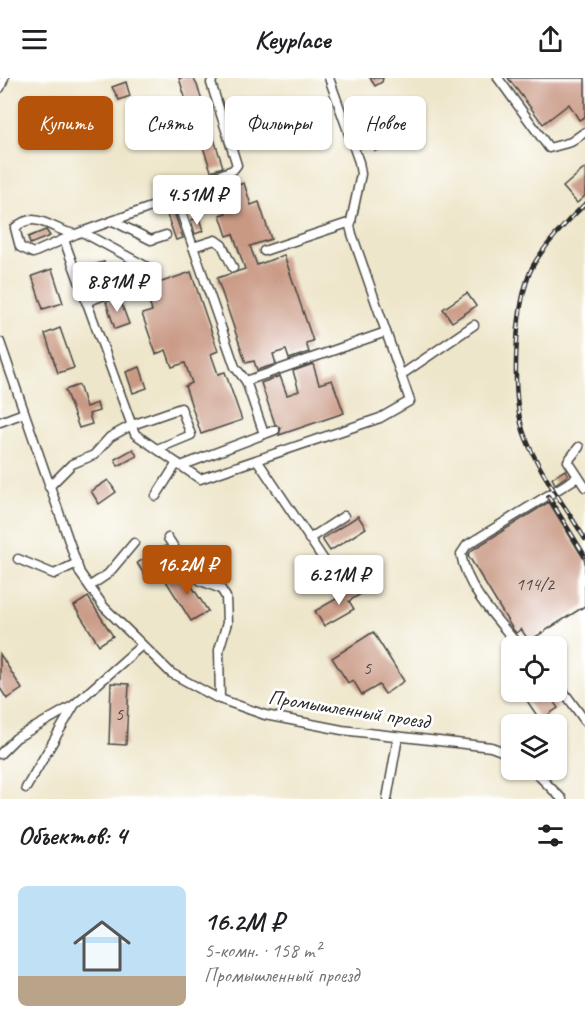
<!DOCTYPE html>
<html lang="ru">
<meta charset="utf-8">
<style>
:root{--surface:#fff;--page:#f2f2f2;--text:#202124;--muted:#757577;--line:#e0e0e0;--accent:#b45309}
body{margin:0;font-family:Caveat,sans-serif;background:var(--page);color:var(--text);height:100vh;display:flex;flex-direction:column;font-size:22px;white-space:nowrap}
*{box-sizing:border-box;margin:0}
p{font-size:20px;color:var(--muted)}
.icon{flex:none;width:33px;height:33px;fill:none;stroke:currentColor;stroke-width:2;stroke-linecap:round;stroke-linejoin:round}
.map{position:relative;height:721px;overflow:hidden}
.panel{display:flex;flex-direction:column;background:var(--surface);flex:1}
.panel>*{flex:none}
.top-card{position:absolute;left:18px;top:18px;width:549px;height:54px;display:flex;gap:12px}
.tools{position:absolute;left:501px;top:558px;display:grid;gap:12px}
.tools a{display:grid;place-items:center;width:66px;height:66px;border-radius:9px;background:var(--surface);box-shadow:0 2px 4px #0004;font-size:30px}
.price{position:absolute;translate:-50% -51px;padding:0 14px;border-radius:6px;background:#fff;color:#222;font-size:20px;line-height:39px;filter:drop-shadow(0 2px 3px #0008)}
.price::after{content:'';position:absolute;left:50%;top:36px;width:18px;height:14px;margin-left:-9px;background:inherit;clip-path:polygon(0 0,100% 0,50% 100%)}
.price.current{background:var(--accent);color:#fff}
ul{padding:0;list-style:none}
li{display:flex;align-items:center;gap:18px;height:150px;padding:0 18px}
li+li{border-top:2px solid var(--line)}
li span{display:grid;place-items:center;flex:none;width:168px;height:120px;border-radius:9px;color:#555}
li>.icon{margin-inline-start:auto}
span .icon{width:72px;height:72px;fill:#fffc;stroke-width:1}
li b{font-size:26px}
h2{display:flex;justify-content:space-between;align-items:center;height:72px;padding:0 18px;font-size:26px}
.pill{padding:0 21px;border-radius:9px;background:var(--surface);box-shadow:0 2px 4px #0004;font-size:21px;line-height:54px}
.pill.current{background:var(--accent);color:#fff}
header{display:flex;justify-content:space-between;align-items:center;height:78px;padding:0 18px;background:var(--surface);font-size:27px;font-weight:800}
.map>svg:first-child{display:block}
.building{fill:#c99984}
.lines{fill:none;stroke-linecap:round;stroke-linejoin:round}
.minor-casing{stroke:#484743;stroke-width:11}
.minor{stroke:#fff;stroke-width:8}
.rail-casing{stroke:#2b2b2b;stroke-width:4.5}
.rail{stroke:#fff;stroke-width:2;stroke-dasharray:7;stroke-linecap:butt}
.labels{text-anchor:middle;stroke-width:5;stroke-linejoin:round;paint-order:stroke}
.number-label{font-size:18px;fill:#524641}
.street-label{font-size:21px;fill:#2b2b2b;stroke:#fff}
</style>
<header><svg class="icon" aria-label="menu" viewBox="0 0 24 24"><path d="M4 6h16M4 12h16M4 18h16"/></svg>Keyplace<svg class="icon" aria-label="share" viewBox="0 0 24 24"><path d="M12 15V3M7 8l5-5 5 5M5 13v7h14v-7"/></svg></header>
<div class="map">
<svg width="585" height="721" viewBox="0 0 585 721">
<rect width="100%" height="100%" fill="#fff"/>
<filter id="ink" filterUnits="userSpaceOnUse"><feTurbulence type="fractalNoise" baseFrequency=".0167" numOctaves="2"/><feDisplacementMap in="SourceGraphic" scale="12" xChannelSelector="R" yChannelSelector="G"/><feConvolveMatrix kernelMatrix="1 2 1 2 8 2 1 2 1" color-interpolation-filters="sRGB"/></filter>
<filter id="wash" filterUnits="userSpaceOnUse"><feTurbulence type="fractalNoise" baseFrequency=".008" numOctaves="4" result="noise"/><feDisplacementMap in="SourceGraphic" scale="24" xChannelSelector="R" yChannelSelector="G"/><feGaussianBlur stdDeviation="1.35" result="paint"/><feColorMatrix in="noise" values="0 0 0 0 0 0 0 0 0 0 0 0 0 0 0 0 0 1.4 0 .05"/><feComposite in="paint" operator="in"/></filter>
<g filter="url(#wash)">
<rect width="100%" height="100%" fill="#eee6ca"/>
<g id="blocks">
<!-- building -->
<g class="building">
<path d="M 179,0 L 193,0 L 197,7 L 223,89 L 211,93 L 200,60 L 198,61 Z"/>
<path d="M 370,0 L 383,0 L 382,4 L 375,8 Z"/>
<path d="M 508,0 L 585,0 L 585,39 L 579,42 L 569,26 L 543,46 Z"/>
<path d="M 126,4 L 130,18 L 119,22 L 112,9 Z"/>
<path d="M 40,33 L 43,41 L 36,44 L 33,35 Z"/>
<path d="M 381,59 L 385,70 L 375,73 L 371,62 Z"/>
<path d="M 585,90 L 585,118 L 577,125 L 563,109 Z"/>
<path d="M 227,101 L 232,109 L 244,105 L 251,127 L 259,124 L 271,161 L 250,168 L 257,187 L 284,177 L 313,263 L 306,265 L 309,274 L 289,281 L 286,272 L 273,276 L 276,286 L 257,292 L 254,283 L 246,285 L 217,200 L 245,191 L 233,156 L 227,158 L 220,137 L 226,135 L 215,106 Z"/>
<path d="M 174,134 L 183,160 L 176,162 L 167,137 Z"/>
<path d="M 199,140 L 203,153 L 195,156 L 191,142 Z"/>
<path d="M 46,152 L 50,158 L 30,166 L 28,159 Z"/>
<path d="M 104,184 L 111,204 L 100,208 L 93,187 Z"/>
<path d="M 52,191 L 63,225 L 43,231 L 32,198 Z"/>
<path d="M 191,194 L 218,273 L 211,276 L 218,296 L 225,294 L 242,342 L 201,356 L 185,308 L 192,305 L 185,285 L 172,289 L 166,272 L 156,276 L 142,236 L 152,233 L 144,210 Z"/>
<path d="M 467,215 L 476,228 L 452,244 L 443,231 Z"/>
<path d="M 119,219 L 129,246 L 115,251 L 106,224 Z"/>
<path d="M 60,250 L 74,290 L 58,295 L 45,256 Z"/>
<path d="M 313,286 L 319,306 L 332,302 L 344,335 L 279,357 L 281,350 L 275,346 L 261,305 L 280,298 L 287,317 L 299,313 L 293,293 Z"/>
<path d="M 140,289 L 147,310 L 133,315 L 126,294 Z"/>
<path d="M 79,307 L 86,329 L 97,325 L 99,333 L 89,336 L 92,346 L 79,350 L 65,312 Z"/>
<path d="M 133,371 L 137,378 L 118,388 L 115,381 Z"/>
<path d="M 565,392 L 568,397 L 555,406 L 552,400 Z"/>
<path d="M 108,402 L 116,414 L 99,426 L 91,413 Z"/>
<path d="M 549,424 L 585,483 L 585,528 L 529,563 L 521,551 L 516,555 L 512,550 L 468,477 L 472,472 Z"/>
<path d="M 358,438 L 366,450 L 330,473 L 322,461 Z"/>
<path d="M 165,468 L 173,480 L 145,498 L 137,485 Z"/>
<path d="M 182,493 L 208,533 L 191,543 L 166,503 Z"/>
<path d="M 362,506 L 366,513 L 349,523 L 354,531 L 324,548 L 315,533 Z"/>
<path d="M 88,519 L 113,558 L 99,567 L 74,528 Z"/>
<path d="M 373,554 L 404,603 L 385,616 L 379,607 L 362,617 L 353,602 L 348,605 L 332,580 Z"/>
<path d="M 0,576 L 22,611 L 7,621 L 0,610 Z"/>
<path d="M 111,605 L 129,606 L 126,667 L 109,666 Z"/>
<path d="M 521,614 L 547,614 L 558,630 L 540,642 Z"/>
</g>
</g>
</g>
<g filter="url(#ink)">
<use href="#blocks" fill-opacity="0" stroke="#484743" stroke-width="1.5"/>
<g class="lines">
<!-- minor casing -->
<g class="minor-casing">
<g id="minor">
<path d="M 498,0 L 549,70 L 571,64 L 585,54"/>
<path d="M 0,10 L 4,0"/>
<path d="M 176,120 L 235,289 L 246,303 L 264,356"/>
<path d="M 113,143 L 151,162 L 166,157"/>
<path d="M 82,154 L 151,191"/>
<path d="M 76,156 C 53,154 37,130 15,150 L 20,169 L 33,175 L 76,156 L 176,120 L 206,102 L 233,92 L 237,87 L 211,5 L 213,0"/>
<path d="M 64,162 L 135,356 L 200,401 L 380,340 L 410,323 L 352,156 L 350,148 L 361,96 L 359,84 L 329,0"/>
<path d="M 193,169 L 215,162 L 222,167 L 233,190"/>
<path d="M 264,173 L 351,144"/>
<path d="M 86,224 L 112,214"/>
<path d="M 0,264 L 80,495 L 104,529 L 171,595 L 217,620 L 265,637 L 342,652 L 491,669 L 512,677"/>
<path d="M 401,297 L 474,247"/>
<path d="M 246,303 L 386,254"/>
<path d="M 0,344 L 24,335"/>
<path d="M 579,369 L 568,383 L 585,409"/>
<path d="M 257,382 L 326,485"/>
<path d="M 181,388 L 275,352"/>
<path d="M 49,409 L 72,386 L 94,377 L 110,359 L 132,347 L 181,330 L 191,357 L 157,371"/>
<path d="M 156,418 L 177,385"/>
<path d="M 168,460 L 188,491 L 201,503 L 221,511 L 226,519 L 227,545 L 219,572 L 220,621"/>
<path d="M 309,461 L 344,438"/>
<path d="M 18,481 L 54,496 L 77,485"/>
<path d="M 90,508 L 108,496 L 134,465"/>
<path d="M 519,568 C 497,541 467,512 461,476 L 467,467 L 578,399"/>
<path d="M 556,603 L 585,643"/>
<path d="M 0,676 L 16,660 L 74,627"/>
<path d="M 533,692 L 562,721"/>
<path d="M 26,710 L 75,626 L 142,567"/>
<path d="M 387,721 L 398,659"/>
</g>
</g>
<!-- minor -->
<use href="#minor" class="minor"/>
<!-- rail casing -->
<g class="rail-casing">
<g id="rail">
<path d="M 585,126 C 569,141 538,174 530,194 C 515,232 510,319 525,358 C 539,394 565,428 585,461"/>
<path d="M 548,418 L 585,478"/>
</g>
</g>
<!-- rail -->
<use href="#rail" class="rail"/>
</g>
</g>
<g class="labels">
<!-- number labels -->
<g class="number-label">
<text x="535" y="512">114/2</text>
<text x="367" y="596">5</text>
<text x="119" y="642">5</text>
</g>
<!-- street labels -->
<g class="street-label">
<text transform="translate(349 631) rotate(9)" y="7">Промышленный проезд</text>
</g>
</g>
</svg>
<div class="tools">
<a><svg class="icon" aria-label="locate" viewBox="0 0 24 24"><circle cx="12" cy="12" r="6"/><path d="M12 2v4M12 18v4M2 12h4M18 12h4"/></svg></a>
<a><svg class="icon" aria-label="layers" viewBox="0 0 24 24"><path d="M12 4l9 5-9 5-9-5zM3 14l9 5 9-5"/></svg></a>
</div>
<b class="price" style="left:197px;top:148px">4.51M ₽</b>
<b class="price" style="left:117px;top:235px">8.81M ₽</b>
<b class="price current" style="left:187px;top:518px">16.2M ₽</b>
<b class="price" style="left:339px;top:528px">6.21M ₽</b>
<div class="top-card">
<a class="pill current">Купить</a>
<a class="pill">Снять</a>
<a class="pill">Фильтры</a>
<a class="pill">Новое</a>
</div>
</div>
<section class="panel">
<h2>Объектов: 4<svg class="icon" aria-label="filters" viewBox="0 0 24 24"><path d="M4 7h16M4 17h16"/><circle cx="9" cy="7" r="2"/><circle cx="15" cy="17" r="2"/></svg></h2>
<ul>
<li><span style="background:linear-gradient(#bfe0f5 75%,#b9a48a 0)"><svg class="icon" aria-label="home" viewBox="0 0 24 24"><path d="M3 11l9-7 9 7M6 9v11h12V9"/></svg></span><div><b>16.2M ₽</b><p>5-комн. · 158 m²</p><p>Промышленный проезд</p></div></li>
</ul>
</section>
